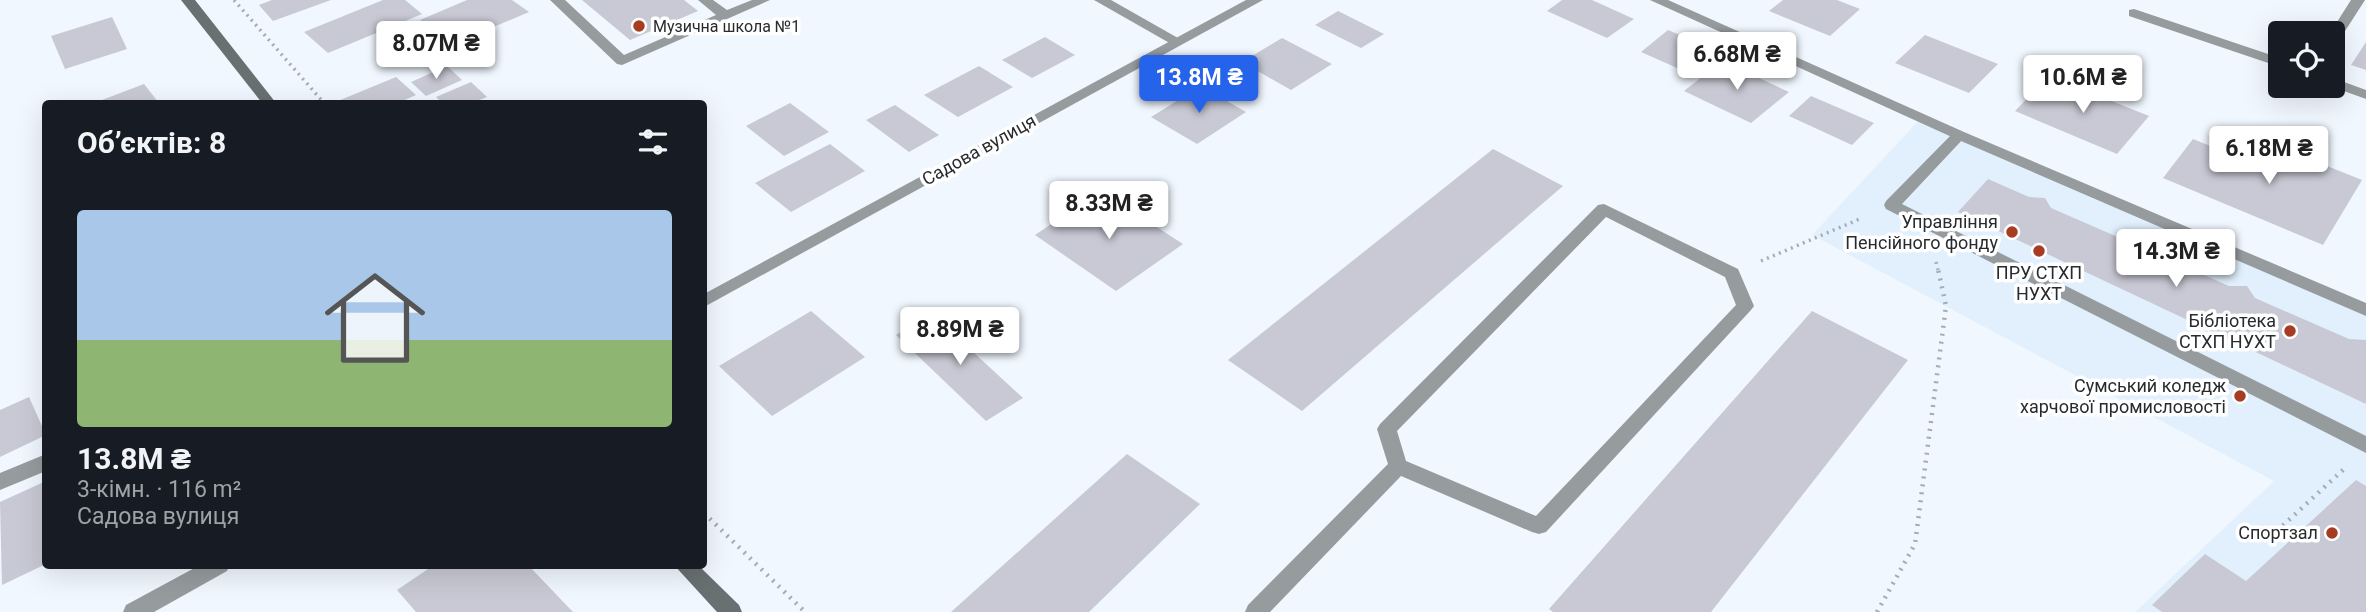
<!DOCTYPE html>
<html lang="uk">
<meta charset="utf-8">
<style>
:root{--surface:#171b24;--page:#20242c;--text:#f1f3f6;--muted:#9ea1a6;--accent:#2563eb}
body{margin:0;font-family:Roboto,sans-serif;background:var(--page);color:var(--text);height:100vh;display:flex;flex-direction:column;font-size:26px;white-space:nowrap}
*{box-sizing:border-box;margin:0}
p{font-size:23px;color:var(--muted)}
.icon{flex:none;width:38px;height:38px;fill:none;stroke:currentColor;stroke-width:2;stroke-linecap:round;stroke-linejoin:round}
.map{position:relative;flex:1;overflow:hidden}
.side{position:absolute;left:42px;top:100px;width:665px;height:469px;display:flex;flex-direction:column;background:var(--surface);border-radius:7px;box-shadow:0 7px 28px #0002}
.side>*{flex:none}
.fabs{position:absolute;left:2268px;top:21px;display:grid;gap:14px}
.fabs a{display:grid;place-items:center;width:77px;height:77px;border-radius:7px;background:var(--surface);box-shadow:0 7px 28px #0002;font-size:35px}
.price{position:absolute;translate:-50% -60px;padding:0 16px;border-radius:7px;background:#fff;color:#222;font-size:23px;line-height:46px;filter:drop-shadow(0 2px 4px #0008)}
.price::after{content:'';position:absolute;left:50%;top:42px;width:21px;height:16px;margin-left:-10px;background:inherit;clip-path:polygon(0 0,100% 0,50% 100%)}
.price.selected{background:var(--accent);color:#fff}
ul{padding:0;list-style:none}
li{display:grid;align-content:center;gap:14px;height:371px;padding:0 35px}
li span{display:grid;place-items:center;height:217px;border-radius:7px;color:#555}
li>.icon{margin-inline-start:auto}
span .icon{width:126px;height:126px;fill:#fffc;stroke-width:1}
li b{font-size:30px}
h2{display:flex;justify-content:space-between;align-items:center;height:84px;padding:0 35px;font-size:30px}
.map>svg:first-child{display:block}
.built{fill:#e2f0fe}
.building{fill:#c8c9d4}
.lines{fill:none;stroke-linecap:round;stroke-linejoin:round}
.path-far1{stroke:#a6acb1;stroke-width:3.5;stroke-dasharray:2 4.5;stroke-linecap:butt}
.path{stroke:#a6acb1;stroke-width:4.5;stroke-dasharray:2 6;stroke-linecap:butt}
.lane{fill:#969b9d;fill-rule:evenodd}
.street{fill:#969b9d;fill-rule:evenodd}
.secondary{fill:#687072;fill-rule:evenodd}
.poi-dot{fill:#a63d23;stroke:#fff;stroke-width:2.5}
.labels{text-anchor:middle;stroke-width:7;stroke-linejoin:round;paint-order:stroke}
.far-poi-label{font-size:16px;fill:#282b2e;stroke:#fff;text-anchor:start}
.street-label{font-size:18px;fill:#282b2e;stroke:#fff}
.poi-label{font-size:18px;fill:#282b2e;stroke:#fff;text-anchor:end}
</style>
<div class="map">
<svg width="2366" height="612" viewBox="0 0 2366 612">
<rect width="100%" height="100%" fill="#f0f7fe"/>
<!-- built -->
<path class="built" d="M 1921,118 L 2366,312 L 2366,612 L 2135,612 L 2274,481 L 1812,235 Z"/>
<!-- building -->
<g class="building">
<path d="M 272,0 L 331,0 L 273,21 L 259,5 Z"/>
<path d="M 383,0 L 405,0 L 422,14 L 328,53 L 304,32 Z"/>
<path d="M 467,0 L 512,0 L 529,12 L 451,45 L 420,20 Z"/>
<path d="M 582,0 L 684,0 L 698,11 L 630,40 Z"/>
<path d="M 1562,0 L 1592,0 L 1634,19 L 1607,38 L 1547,11 Z"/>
<path d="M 1783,0 L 1837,0 L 1860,9 L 1830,36 L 1769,11 Z"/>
<path d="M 1338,11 L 1384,34 L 1361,48 L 1315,25 Z"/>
<path d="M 112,17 L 127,49 L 65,69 L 51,36 Z"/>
<path d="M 1668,30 L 1711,48 L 1684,71 L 1641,52 Z"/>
<path d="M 1925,35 L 1998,64 L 1969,93 L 1895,63 Z"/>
<path d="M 1045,37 L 1075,55 L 1032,78 L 1002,60 Z"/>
<path d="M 1282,38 L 1332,64 L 1291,90 L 1242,62 Z"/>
<path d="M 2366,42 L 2366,70 L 2351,65 Z"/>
<path d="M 1722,61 L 1789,92 L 1751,123 L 1684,91 Z"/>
<path d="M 447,66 L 462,80 L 426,96 L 411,82 Z"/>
<path d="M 979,66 L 1013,87 L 958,117 L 924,95 Z"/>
<path d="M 2049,76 L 2149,116 L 2117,154 L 2015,111 Z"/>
<path d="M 396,77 L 416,95 L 398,103 L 333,103 Z"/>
<path d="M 471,82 L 487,97 L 472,103 L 442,103 L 436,97 Z"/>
<path d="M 144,84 L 159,103 L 94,103 Z"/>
<path d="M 1201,86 L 1246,112 L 1197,144 L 1151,117 Z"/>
<path d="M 1811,96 L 1874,123 L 1852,145 L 1789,116 Z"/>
<path d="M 790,103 L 829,132 L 784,156 L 746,126 Z"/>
<path d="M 895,105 L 939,135 L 909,152 L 866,120 Z"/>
<path d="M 2193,139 L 2250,162 L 2265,141 L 2362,180 L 2323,245 L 2163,178 Z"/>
<path d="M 830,144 L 865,171 L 791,212 L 755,183 Z"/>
<path d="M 1493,149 L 1563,186 L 1302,411 L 1228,360 Z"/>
<path d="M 1988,179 L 2029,197 L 2045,198 L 2051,208 L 2120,238 L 2138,239 L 2145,249 L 2229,286 L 2247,286 L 2255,298 L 2349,339 L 2366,340 L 2366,404 L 1958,212 Z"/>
<path d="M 1101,191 L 1183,244 L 1116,291 L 1035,235 Z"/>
<path d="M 811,311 L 865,357 L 772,416 L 719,366 Z"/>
<path d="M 1812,311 L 1908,360 L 1711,612 L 1553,612 L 1549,609 Z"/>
<path d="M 932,314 L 1023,398 L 986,421 L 896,335 Z"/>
<path d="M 29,397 L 46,435 L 0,457 L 0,410 Z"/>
<path d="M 1127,454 L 1200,504 L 1089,612 L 951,612 Z"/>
<path d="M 2356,480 L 2366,486 L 2366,612 L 2162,612 L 2152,605 L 2205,554 L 2246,581 Z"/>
<path d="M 46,481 L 46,564 L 2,585 L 0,502 Z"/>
<path d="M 434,565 L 528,565 L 573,612 L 416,612 L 397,590 Z"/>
</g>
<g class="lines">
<!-- path-far1 -->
<g class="path-far1">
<path d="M 234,0 L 324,103"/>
<path d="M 1761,261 L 1862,218"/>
<path d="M 1936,262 L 1938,270"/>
</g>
<!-- path -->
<g class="path">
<path d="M 704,513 L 805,612"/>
<path d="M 2277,531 L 2344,469"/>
<path d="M 1877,612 L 1915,544 L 1946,306 L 1938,269"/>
</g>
<!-- lane -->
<g class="lane">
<path d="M 550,0 L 565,0 L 624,55 L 716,15 L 698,0 L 713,0 L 727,10 L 752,0 L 770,0 L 622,65 L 617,64 Z"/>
<path d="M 1094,0 L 1111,0 L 1185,42 L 1178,46 L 1173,45 Z"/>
<path d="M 2351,0 L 2365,0 L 2338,42 L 2333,43 L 2333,33 L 2330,33 Z"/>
<path d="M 2134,9 L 2280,58 L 2280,67 L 2129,16 L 2129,10 Z"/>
<path d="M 2333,78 L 2366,90 L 2366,99 L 2330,86 L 2333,86 Z"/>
<path d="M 1959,130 L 1967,135 L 1964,138 L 1902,204 L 2366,436 L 2366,453 L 1886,209 L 1884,205 L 1886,201 L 1954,132 Z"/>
<path d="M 1604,204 L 1738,269 L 1754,306 L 1751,310 L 1546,532 L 1539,534 L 1532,532 L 1401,476 L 1270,612 L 1245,612 L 1248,605 L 1388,464 L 1377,429 L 1380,424 L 1598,205 ZM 1606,217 L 1725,277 L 1736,305 L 1536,516 L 1406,461 L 1397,431 Z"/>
</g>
<!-- street -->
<g class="street">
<path d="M 1246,0 L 1263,0 L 704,307 L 704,294 Z"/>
<path d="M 1650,0 L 1668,0 L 1964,132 L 2366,303 L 2366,316 L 1954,138 Z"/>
<path d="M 46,454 L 46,471 L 0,490 L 0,473 Z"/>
<path d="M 200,565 L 230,565 L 227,571 L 154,612 L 123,612 L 126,605 Z"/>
</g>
<!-- secondary -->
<g class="secondary">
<path d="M 181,0 L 195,0 L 276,103 L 262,103 Z"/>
<path d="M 674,565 L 698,565 L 739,605 L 742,612 L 717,612 Z"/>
</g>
</g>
<!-- markers -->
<g class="poi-dot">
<circle cx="639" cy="26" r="7"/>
<circle cx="2012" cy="232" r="7"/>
<circle cx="2039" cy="251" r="7"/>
<circle cx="2290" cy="331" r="7"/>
<circle cx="2240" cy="396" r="7"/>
<circle cx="2332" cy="533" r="7"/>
</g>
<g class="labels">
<!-- far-poi labels -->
<g class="far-poi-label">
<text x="653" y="32">Музична школа №1</text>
</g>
<!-- street labels -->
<g class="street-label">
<text transform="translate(979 150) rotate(-29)" y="6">Садова вулиця</text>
</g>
<!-- poi labels -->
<g class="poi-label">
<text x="1998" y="228">Управління<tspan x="1998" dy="21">Пенсійного фонду</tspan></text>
<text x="2039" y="279" text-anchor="middle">ПРУ СТХП<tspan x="2039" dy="21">НУХТ</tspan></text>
<text x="2276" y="327">Бібліотека<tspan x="2276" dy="21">СТХП НУХТ</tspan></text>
<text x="2226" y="392">Сумський коледж<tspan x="2226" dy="21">харчової промисловості</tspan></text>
<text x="2318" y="539">Спортзал</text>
</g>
</g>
</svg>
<div class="fabs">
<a><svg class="icon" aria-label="locate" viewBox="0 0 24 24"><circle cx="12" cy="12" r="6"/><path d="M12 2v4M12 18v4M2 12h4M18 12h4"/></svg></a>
</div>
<b class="price" style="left:436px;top:81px">8.07M ₴</b>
<b class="price" style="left:1737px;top:92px">6.68M ₴</b>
<b class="price selected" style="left:1199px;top:115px">13.8M ₴</b>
<b class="price" style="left:2083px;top:115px">10.6M ₴</b>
<b class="price" style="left:2269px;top:186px">6.18M ₴</b>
<b class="price" style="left:1109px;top:241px">8.33M ₴</b>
<b class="price" style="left:2176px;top:289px">14.3M ₴</b>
<b class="price" style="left:960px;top:367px">8.89M ₴</b>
<section class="side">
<h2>Об’єктів: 8<svg class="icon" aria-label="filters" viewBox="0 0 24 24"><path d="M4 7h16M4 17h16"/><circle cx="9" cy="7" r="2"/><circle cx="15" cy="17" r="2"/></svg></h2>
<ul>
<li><span style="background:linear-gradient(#a9c7e8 60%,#8fb573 0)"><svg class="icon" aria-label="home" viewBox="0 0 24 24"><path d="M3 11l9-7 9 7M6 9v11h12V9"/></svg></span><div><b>13.8M ₴</b><p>3-кімн. · 116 m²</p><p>Садова вулиця</p></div></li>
</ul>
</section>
</div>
